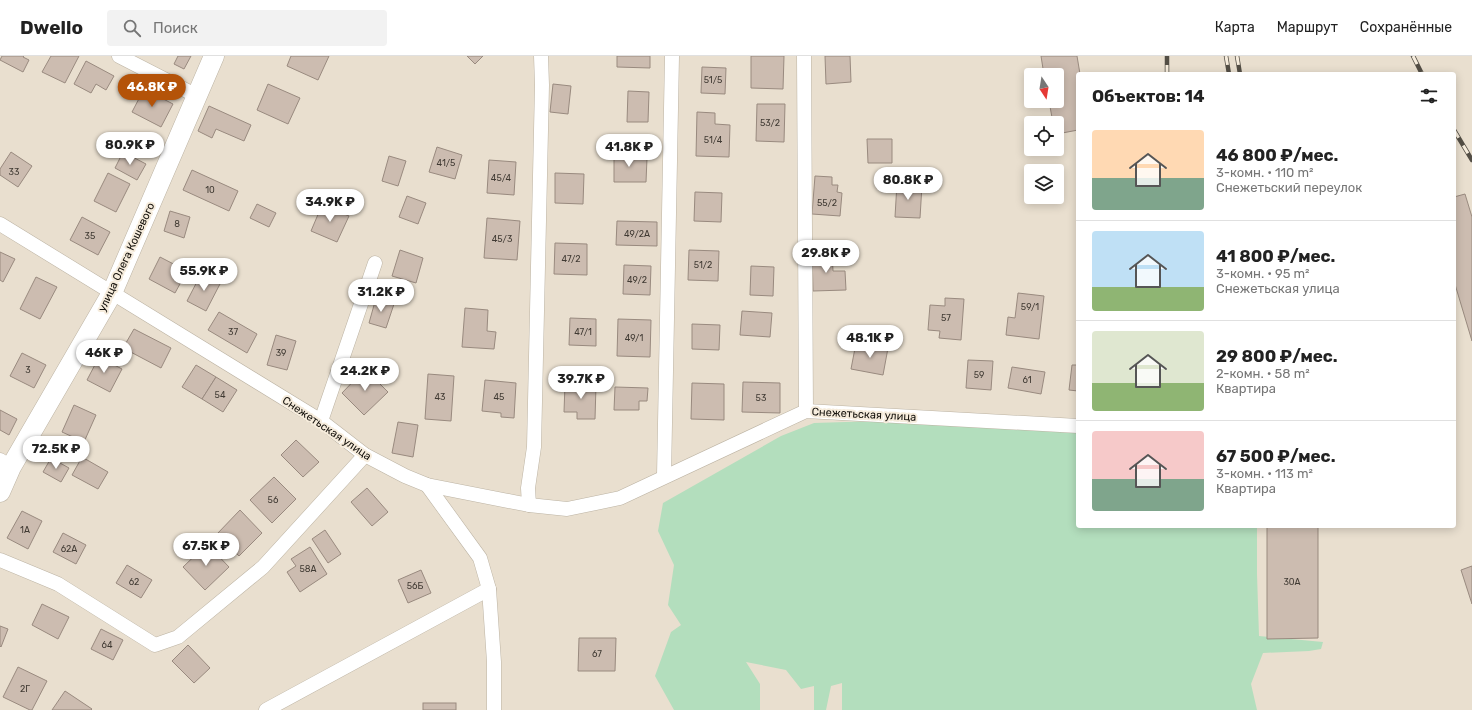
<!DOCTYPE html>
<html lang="ru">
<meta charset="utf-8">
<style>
:root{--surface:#fff;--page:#f2f2f2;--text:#222;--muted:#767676;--line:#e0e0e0;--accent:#b45309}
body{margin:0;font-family:Rubik,sans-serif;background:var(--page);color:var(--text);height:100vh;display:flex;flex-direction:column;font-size:15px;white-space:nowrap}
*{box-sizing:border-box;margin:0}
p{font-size:13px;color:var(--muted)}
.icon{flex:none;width:22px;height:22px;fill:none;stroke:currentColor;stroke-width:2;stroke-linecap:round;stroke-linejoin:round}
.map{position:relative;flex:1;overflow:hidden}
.side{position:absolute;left:1076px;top:16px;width:380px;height:456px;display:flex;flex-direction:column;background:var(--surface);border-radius:4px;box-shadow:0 2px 10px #0003}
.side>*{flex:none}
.needle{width:26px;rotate:168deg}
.tools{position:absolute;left:1024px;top:12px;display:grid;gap:8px}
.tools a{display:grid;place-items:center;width:40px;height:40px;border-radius:4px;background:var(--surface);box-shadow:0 2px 10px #0003;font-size:20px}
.price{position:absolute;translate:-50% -34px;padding:0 9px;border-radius:14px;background:#fff;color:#222;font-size:13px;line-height:26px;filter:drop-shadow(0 1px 2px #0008)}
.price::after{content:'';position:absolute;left:50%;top:24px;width:12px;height:9px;margin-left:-6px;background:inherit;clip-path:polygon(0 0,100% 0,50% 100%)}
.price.current{background:var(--accent);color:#fff}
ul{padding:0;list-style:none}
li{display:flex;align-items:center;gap:12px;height:100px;padding:0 16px}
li+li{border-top:1px solid var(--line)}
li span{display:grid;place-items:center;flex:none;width:112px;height:80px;border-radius:4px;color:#555}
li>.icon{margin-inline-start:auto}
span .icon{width:48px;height:48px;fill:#fffc;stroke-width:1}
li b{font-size:17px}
h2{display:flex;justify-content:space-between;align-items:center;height:48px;padding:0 16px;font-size:17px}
header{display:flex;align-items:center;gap:24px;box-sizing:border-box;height:56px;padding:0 20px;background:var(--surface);border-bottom:1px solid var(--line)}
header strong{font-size:19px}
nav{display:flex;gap:22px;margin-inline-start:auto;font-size:14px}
.search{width:280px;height:36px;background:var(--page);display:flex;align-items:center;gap:10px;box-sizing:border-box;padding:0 14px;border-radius:4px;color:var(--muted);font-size:15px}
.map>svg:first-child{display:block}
.green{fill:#b3debd}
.building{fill:#ccbcb0;stroke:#998a7f}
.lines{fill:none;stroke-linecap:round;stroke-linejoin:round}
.street-casing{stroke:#bcb3a3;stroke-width:15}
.secondary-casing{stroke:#bcb3a3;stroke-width:21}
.street{stroke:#fff;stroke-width:14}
.secondary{stroke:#fff;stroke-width:20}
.rail-casing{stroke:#534e45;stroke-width:4.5}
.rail{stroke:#f6ecdc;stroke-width:3;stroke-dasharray:9;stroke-linecap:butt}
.labels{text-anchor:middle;stroke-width:4;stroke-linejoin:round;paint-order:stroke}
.number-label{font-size:9px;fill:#403a33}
.street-label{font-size:11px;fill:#110e09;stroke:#f6ecdc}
</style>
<header>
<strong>Dwello</strong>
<div class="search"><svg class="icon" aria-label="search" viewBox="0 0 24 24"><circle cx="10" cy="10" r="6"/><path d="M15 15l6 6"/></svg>Поиск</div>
<nav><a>Карта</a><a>Маршрут</a><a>Сохранённые</a></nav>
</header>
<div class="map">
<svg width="1472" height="654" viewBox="0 0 1472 654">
<rect width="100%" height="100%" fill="#e9dfcf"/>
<!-- green -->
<path class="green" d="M 1003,361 L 1078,366 L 1078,470 L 1257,470 L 1257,518 L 1259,580 L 1323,586 L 1321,593 L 1309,595 L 1263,597 L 1251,628 L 1257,654 L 842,654 L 842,627 L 831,630 L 826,654 L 814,654 L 814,630 L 801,633 L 786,614 L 746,606 L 760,628 L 760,654 L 674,654 L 655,620 L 671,576 L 681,569 L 668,549 L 674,509 L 658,475 L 663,447 L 781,380 L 814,367 Z"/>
<!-- building -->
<g class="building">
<path d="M 2,0 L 24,0 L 23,1 L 29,4 L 23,16 L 0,4 Z"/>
<path d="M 51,0 L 79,0 L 65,27 L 42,16 Z"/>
<path d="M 178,0 L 191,0 L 184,13 L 174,8 Z"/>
<path d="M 291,0 L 329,0 L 318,24 L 287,10 Z"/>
<path d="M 467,0 L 483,0 L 475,8 Z"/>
<path d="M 617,0 L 650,0 L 650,12 L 617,11 Z"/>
<path d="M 751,0 L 784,0 L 783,33 L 751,32 Z"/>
<path d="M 825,0 L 850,0 L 851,26 L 826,28 Z"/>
<path d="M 1041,0 L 1077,0 L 1080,18 L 1078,18 L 1078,74 L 1057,78 L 1057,67 L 1053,67 L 1049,45 L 1057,45 L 1057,19 L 1044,19 Z"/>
<path d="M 86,5 L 114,20 L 106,34 L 96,28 L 91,37 L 74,28 Z"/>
<path d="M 702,11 L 726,12 L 725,38 L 701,37 Z"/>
<path d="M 268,28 L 300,42 L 288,68 L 257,54 Z"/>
<path d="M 553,28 L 571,30 L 568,58 L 550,56 Z"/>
<path d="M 144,33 L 173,48 L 161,71 L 132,56 Z"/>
<path d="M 628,35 L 649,36 L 648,66 L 627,66 Z"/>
<path d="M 757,48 L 785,48 L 784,86 L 756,85 Z"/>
<path d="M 209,50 L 251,69 L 244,85 L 216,73 L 212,82 L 198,75 Z"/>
<path d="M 697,56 L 715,57 L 715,68 L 730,69 L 729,101 L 696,100 Z"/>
<path d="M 867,83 L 892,83 L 892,107 L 868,107 Z"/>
<path d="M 437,91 L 462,99 L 455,123 L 429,116 Z"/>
<path d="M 614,94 L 633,95 L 633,102 L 647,102 L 646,126 L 614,126 Z"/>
<path d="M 11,96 L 32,110 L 18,131 L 0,119 L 0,113 Z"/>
<path d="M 123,96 L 146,108 L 137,124 L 115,112 Z"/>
<path d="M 389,100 L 406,105 L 398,130 L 382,125 Z"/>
<path d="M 489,104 L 516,106 L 514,139 L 487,137 Z"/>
<path d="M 192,114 L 238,135 L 229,155 L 183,134 Z"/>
<path d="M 108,117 L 130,128 L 116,156 L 94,145 Z"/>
<path d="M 555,117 L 584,118 L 583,148 L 555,147 Z"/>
<path d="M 815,120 L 832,121 L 832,129 L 838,129 L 837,136 L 842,137 L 840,160 L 812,158 Z"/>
<path d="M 897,127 L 922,129 L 920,162 L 895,161 Z"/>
<path d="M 695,136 L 722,137 L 721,166 L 694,165 Z"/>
<path d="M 1465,138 L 1472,161 L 1472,285 L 1454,225 L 1454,141 Z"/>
<path d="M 407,140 L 426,147 L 418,168 L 399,161 Z"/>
<path d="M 257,148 L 276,157 L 269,171 L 250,162 Z"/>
<path d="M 322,149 L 349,160 L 337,186 L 311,175 Z"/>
<path d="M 170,155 L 190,161 L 184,182 L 164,175 Z"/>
<path d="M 82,161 L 110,176 L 98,199 L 70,184 Z"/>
<path d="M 487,162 L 520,165 L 517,204 L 484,202 Z"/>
<path d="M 617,165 L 657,166 L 657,190 L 616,189 Z"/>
<path d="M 555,187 L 587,188 L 587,219 L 554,218 Z"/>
<path d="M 400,194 L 423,202 L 416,227 L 392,220 Z"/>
<path d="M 689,194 L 719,195 L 718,225 L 688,224 Z"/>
<path d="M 0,196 L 15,203 L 3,226 L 0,224 Z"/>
<path d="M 812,196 L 832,196 L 833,215 L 845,215 L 846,234 L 813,235 Z"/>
<path d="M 160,201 L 187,215 L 175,237 L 149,223 Z"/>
<path d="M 624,209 L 651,210 L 650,239 L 623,238 Z"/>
<path d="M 751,210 L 774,211 L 773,240 L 750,239 Z"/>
<path d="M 202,216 L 221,226 L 206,255 L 187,245 Z"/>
<path d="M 36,221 L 57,231 L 40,263 L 20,253 Z"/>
<path d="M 1018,237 L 1044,240 L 1039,283 L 1006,279 L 1008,261 L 1015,262 Z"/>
<path d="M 376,242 L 394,248 L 386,272 L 369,267 Z"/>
<path d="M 945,242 L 964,243 L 961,284 L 939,282 L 940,275 L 928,274 L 930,249 L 945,250 Z"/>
<path d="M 465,252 L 488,254 L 487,275 L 496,276 L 494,293 L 462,291 Z"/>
<path d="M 742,255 L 772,257 L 770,281 L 740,279 Z"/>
<path d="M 219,256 L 257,278 L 247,297 L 208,274 Z"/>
<path d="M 570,262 L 596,263 L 596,290 L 569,289 Z"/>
<path d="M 618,263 L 651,264 L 650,301 L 617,300 Z"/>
<path d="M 692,268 L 720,269 L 719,294 L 692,293 Z"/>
<path d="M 134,273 L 171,292 L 161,312 L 123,292 Z"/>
<path d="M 276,279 L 296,285 L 287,314 L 267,309 Z"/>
<path d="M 856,287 L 888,292 L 883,319 L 851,313 Z"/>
<path d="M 22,297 L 46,309 L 34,332 L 10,320 Z"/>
<path d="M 99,301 L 122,313 L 110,336 L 87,324 Z"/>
<path d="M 968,304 L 993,305 L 991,334 L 966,332 Z"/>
<path d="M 196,309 L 216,321 L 202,343 L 182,331 Z"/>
<path d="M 1072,309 L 1078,309 L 1078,335 L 1069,334 Z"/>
<path d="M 1012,311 L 1045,316 L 1041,338 L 1008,332 Z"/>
<path d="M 365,313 L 388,336 L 364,359 L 342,337 Z"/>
<path d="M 428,318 L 454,320 L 451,365 L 425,363 Z"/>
<path d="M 216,321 L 237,334 L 223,356 L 202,343 Z"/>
<path d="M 485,324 L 516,327 L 514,362 L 501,361 L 501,357 L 482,355 Z"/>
<path d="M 743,326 L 780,327 L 780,357 L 742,356 Z"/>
<path d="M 692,327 L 724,328 L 724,364 L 691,363 Z"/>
<path d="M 565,328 L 596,329 L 595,363 L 577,363 L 577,356 L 564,356 Z"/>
<path d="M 615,331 L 648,332 L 647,345 L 639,345 L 639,354 L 614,354 Z"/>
<path d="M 74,349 L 96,359 L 84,386 L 62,376 Z"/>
<path d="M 0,354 L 17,363 L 9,379 L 0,374 Z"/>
<path d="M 398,366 L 418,369 L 413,401 L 392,397 Z"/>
<path d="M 296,384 L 319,406 L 303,421 L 281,399 Z"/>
<path d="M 82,401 L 108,416 L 98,433 L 72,419 Z"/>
<path d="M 51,402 L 69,412 L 61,426 L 43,416 Z"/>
<path d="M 274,421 L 296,443 L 272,467 L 250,444 Z"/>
<path d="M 367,432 L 388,456 L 372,470 L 351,446 Z"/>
<path d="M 240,454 L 262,477 L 239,500 L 217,478 Z"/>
<path d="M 22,455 L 42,465 L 28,493 L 7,482 Z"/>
<path d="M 1267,470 L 1318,470 L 1318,582 L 1267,583 Z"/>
<path d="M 325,474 L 341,498 L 328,507 L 312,483 Z"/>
<path d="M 63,477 L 86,489 L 76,508 L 53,496 Z"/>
<path d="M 207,488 L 229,511 L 205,534 L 183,511 Z"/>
<path d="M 310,491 L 327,518 L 300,536 L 287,516 L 296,510 L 291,503 Z"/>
<path d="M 127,509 L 152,524 L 141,542 L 116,527 Z"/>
<path d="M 1472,510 L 1472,548 L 1461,514 Z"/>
<path d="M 421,514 L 431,537 L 408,547 L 398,524 Z"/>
<path d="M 42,548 L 69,561 L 58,583 L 32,569 Z"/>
<path d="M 0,570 L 8,573 L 1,591 L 0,590 Z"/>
<path d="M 101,573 L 123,584 L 113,604 L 91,593 Z"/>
<path d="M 579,582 L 616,582 L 615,615 L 578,615 Z"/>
<path d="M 188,589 L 210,612 L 194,627 L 172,605 Z"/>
<path d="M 18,611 L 47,625 L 32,654 L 30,654 L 3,641 Z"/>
<path d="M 65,635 L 92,653 L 91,654 L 52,654 Z"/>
<rect x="423" y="647" width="33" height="7"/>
</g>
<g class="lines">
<!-- street casing -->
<g class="street-casing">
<g id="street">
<path d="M 119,0 L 197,40"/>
<path d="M 804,0 L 806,355"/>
<path d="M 0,168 L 321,365 L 365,399 L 405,420 L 427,429 L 529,449 L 567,453 L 620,442 L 806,355 L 1078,370"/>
<path d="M 321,365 L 375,207"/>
<path d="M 0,404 L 11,411"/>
<path d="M 664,420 L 672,0"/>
<path d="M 427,429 L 480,502 L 489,533 L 494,606 L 494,654"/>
<path d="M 529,449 L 528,432 L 534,391 L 542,29 L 541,0"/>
<path d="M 0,504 L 58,528 L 155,589 L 178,581 L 263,511 L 365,399"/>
<path d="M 266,654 L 489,533"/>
</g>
</g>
<!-- secondary casing -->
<g class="secondary-casing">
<path id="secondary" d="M 0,436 L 11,411 L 112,237 L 214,0"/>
</g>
<!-- street -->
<use href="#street" class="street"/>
<!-- secondary -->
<use href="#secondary" class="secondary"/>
<!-- rail casing -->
<g class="rail-casing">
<g id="rail">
<path d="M 1226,0 L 1229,18"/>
<path d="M 1237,0 L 1240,18"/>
<path d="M 1413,0 L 1422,18"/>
<path d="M 1167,18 L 1167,0"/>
<path d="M 1454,74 L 1472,104"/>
</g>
</g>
<!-- rail -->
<use href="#rail" class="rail"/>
</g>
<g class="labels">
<!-- number labels -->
<g class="number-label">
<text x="713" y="27">51/5</text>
<text x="770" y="70">53/2</text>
<text x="713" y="87">51/4</text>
<text x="446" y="110">41/5</text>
<text x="14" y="119">33</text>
<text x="501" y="125">45/4</text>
<text x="210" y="137">10</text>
<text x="827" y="150">55/2</text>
<text x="177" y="171">8</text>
<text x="637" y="181">49/2А</text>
<text x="90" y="183">35</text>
<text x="502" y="186">45/3</text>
<text x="571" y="206">47/2</text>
<text x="703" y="212">51/2</text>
<text x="637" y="227">49/2</text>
<text x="1030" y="254">59/1</text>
<text x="946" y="265">57</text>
<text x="233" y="279">37</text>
<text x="583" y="279">47/1</text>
<text x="634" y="285">49/1</text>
<text x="281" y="300">39</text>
<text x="28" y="317">3</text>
<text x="979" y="322">59</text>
<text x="1027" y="327">61</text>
<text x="220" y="342">54</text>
<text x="440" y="344">43</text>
<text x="499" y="344">45</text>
<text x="761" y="345">53</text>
<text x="273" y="447">56</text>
<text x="25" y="477">1А</text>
<text x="69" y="496">62А</text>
<text x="308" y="516">58А</text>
<text x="134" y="529">62</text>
<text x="1292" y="529">30А</text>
<text x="415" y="533">56Б</text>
<text x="107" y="592">64</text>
<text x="597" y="601">67</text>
<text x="25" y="636">2Г</text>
</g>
<!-- street labels -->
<g class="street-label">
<text transform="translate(126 201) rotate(-65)" y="4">улица Олега Кошевого</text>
<text transform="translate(864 358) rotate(3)" y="4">Снежетьская улица</text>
<text transform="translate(327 372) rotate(34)" y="4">Снежетьская улица</text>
</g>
</g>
</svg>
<div class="tools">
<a><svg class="needle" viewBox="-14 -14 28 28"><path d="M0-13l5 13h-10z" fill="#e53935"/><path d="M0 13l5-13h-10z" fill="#767676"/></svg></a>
<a><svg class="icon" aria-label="locate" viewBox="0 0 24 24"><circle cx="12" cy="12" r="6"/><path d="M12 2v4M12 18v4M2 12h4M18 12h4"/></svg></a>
<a><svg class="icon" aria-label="layers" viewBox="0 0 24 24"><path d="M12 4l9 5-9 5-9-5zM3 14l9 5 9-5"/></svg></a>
</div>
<b class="price current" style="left:152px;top:52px">46.8K ₽</b>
<b class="price" style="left:130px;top:110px">80.9K ₽</b>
<b class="price" style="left:629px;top:112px">41.8K ₽</b>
<b class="price" style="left:908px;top:145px">80.8K ₽</b>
<b class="price" style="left:330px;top:167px">34.9K ₽</b>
<b class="price" style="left:826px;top:218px">29.8K ₽</b>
<b class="price" style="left:204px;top:236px">55.9K ₽</b>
<b class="price" style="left:381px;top:257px">31.2K ₽</b>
<b class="price" style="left:870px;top:303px">48.1K ₽</b>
<b class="price" style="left:104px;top:318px">46K ₽</b>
<b class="price" style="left:365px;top:336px">24.2K ₽</b>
<b class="price" style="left:581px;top:344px">39.7K ₽</b>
<b class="price" style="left:56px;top:414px">72.5K ₽</b>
<b class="price" style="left:206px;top:511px">67.5K ₽</b>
<section class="side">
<h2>Объектов: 14<svg class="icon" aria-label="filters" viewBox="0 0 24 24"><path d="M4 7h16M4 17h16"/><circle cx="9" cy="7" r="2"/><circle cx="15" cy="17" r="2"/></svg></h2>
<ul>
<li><span style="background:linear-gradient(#ffd9b3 60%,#7fa58c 0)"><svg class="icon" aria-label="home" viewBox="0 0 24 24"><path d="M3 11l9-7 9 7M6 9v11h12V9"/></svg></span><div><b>46 800 ₽/мес.</b><p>3-комн. · 110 m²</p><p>Снежетьский переулок</p></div></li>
<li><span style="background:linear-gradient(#bfe0f5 70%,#8fb573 0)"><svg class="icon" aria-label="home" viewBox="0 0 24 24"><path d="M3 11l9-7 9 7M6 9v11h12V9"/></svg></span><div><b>41 800 ₽/мес.</b><p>3-комн. · 95 m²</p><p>Снежетьская улица</p></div></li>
<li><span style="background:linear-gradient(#dfe7d0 65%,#8fb573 0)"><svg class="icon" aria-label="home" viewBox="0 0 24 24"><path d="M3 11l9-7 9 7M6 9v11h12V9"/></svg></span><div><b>29 800 ₽/мес.</b><p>2-комн. · 58 m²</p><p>Квартира</p></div></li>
<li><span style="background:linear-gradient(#f6c9c9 60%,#7fa58c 0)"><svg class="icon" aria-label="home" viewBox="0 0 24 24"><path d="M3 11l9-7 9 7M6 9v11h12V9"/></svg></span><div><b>67 500 ₽/мес.</b><p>3-комн. · 113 m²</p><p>Квартира</p></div></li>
</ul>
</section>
</div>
